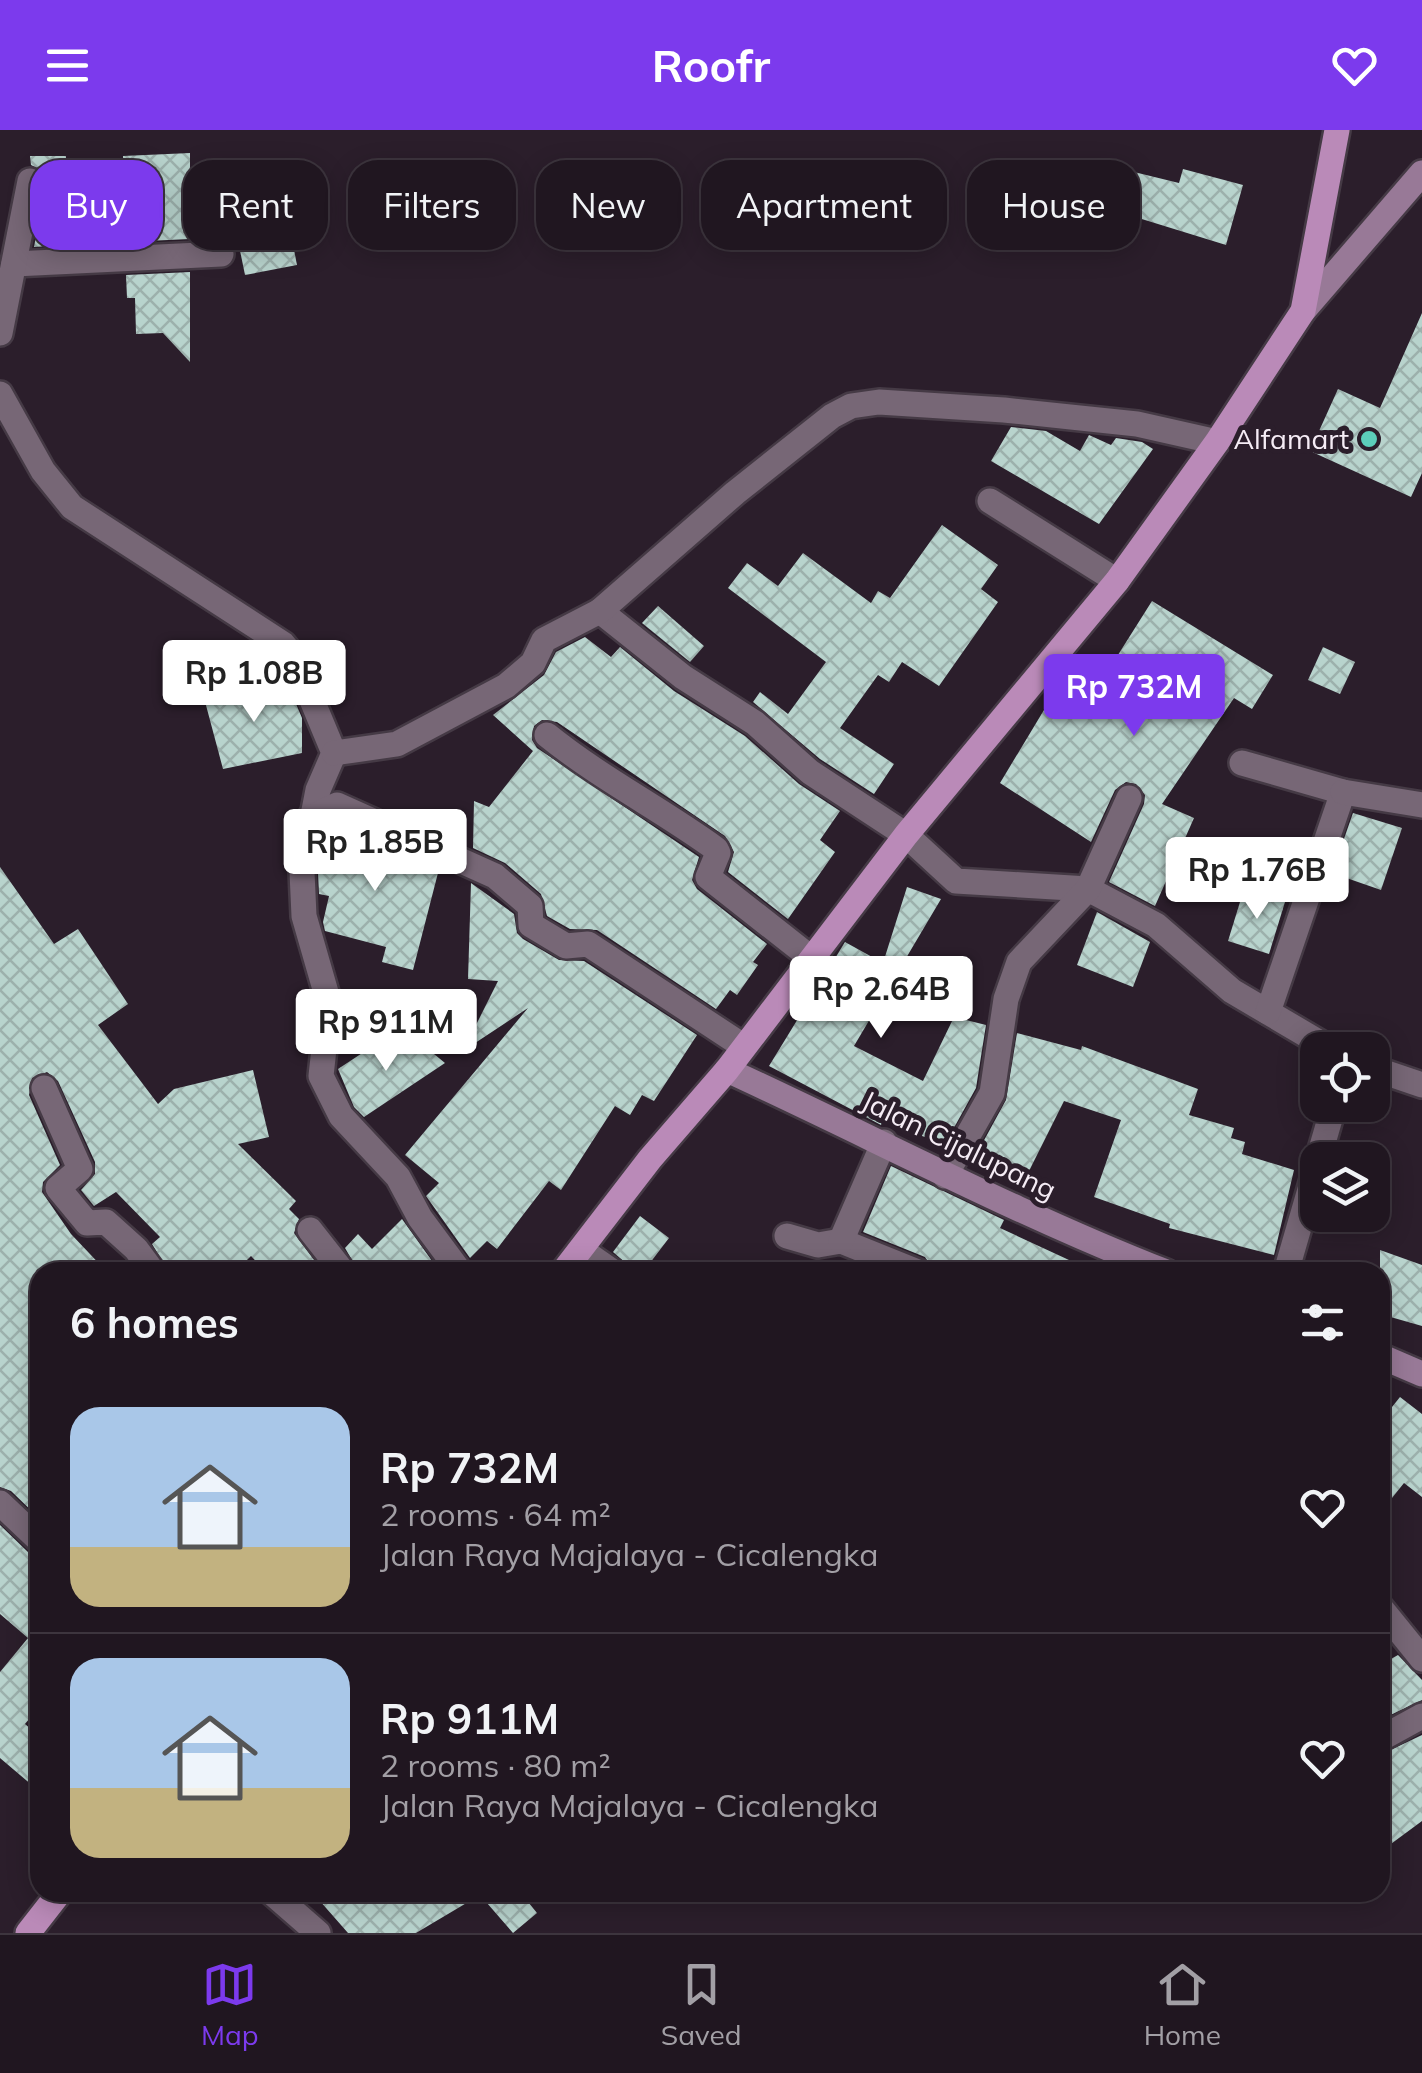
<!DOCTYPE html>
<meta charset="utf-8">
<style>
:root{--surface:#201620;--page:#2d232d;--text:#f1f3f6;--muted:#a29fa5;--line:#3d353e;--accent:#7c3aed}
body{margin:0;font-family:Mulish,sans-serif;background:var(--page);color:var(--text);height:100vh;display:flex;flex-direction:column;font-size:38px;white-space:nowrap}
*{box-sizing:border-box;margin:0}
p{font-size:32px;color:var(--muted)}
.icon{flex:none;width:55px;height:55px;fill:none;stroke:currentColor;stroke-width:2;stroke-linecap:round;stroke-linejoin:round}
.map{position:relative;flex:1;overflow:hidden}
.sheet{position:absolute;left:30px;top:1132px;width:1360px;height:640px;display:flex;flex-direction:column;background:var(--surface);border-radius:30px;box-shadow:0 5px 25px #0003,0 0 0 2px var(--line)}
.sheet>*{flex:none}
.top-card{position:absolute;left:30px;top:30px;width:1362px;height:90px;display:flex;gap:20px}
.tools{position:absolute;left:1300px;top:902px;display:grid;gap:20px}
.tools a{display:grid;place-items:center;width:90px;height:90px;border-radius:20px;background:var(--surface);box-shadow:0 5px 25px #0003,0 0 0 2px var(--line);font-size:50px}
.price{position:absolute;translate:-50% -85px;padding:0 22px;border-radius:10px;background:#fff;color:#222;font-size:32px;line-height:65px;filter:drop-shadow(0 2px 5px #0008)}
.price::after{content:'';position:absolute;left:50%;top:60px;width:30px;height:22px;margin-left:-15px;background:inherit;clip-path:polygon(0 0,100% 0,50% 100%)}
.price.on{background:var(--accent);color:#fff}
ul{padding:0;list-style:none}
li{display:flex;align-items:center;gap:30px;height:250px;padding:0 40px}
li+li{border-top:2px solid var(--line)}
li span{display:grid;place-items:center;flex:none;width:280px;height:200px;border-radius:30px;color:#555}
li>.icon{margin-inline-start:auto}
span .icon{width:120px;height:120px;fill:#fffc;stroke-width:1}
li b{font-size:42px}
h2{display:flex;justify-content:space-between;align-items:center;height:120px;padding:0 40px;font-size:42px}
.pill{padding:0 35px;border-radius:30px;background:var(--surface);box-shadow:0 5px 25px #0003,0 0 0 2px var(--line);font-size:35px;line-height:90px}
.pill.on{background:var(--accent);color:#fff}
header{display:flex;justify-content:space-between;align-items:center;height:130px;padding:0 40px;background:var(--accent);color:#fff;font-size:45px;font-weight:700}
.dock{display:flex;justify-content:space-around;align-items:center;height:140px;border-top:2px solid var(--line);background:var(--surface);font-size:28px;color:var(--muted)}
.dock a{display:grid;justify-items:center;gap:5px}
.dock .on{color:var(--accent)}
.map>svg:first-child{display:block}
.building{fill:url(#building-cross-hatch)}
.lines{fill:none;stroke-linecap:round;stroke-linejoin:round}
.street-casing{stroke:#453a45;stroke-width:30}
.secondary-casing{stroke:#453a45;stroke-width:30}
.primary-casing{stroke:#453a45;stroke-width:30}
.street{stroke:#776776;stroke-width:25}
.secondary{stroke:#987997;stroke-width:25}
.primary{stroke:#ba8ab8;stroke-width:25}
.poi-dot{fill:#5cceba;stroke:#2b1e2b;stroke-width:4}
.labels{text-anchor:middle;stroke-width:10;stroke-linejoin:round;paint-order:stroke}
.poi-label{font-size:28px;fill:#f5ecf5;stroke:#2b1e2b;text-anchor:end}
.street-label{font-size:28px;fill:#f5ecf5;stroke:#2b1e2b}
</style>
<header><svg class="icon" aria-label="menu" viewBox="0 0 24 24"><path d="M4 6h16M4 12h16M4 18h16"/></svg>Roofr<svg class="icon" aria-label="heart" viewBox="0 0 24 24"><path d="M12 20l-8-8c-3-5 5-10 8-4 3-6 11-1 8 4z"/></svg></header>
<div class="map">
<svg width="1422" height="1803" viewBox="0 0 1422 1803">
<defs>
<pattern id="building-cross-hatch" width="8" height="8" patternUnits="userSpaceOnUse" patternTransform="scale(2.5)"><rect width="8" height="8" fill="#b8d3cd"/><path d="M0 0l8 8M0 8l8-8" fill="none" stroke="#9cb0ac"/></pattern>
</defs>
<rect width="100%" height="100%" fill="#2b1e2b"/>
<!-- building -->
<g class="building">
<path d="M 190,23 L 190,109 L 125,112 L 123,26 Z"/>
<path d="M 30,26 L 66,26 L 66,115 L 34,117 L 46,53 L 41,40 L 31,35 Z"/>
<path d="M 1183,39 L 1243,55 L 1226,115 L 1119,82 L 1130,41 L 1179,53 Z"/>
<path d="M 280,49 L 297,135 L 245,145 L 226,52 Z"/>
<path d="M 190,142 L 190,232 L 163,203 L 136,204 L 135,168 L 127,168 L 126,145 Z"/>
<path d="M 1422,183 L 1422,343 L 1411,367 L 1310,321 L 1338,259 L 1380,278 Z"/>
<path d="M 1011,297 L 1046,301 L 1080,321 L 1089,305 L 1111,315 L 1116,308 L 1142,312 L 1153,319 L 1099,394 L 991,331 Z"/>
<path d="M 942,395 L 998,435 L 981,459 L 998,472 L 939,556 L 902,532 L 889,552 L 878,545 L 840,598 L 894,634 L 874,664 L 820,629 L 753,572 L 760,562 L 788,584 L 826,532 L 728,458 L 747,433 L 778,456 L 803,423 L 871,473 L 878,461 L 890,468 Z"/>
<path d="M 1152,471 L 1273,545 L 1252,579 L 1234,568 L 1162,674 L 1194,688 L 1155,776 L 1109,752 L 1144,674 L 1145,665 L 1136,654 L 1126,652 L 1115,660 L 1091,712 L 1000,653 L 1059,555 L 1077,535 L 1099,555 Z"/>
<path d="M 658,476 L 704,516 L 690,532 L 642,493 Z"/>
<path d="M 585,507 L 611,527 L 620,517 L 674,561 L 745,606 L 799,654 L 840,681 L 820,710 L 835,722 L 788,789 L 728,742 L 734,722 L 725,706 L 557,592 L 542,590 L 534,596 L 532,610 L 537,618 L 699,727 L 692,750 L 697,759 L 767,814 L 753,832 L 758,835 L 737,865 L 730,860 L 716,879 L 597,800 L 570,799 L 547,786 L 541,764 L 505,733 L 473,718 L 474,671 L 489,677 L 533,621 L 493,585 L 544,545 L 556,522 Z"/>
<path d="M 1323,517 L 1355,532 L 1340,564 L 1308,550 Z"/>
<path d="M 269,553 L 271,562 L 291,562 L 302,588 L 302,623 L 223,639 L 203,564 Z"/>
<path d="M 1353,683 L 1402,698 L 1381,760 L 1332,743 Z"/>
<path d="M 337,693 L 439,739 L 413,840 L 382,832 L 386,817 L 325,801 L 323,792 L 329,766 L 319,764 L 318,743 L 328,697 Z"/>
<path d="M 0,737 L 54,814 L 78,799 L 128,874 L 98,895 L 158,974 L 174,959 L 253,940 L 269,1007 L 238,1014 L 296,1071 L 289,1079 L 299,1089 L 294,1103 L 323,1142 L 266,1142 L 251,1126 L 235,1142 L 169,1142 L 152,1114 L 160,1107 L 116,1062 L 94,1076 L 81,1060 L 95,1044 L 95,1032 L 58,951 L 47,942 L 32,948 L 29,965 L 60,1035 L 43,1052 L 42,1062 L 71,1104 L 107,1142 L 40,1142 L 40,1389 L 11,1361 L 0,1357 Z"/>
<path d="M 471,753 L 514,784 L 517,803 L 523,809 L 559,830 L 584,831 L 697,905 L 654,971 L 642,965 L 630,985 L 615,976 L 561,1060 L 549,1051 L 497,1119 L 487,1111 L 470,1128 L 426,1066 L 439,1053 L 405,1025 L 528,878 L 463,921 L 498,851 L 468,849 Z"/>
<path d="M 907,757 L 941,769 L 854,916 L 923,951 L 954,887 L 986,895 L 976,958 L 945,1014 L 882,992 L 881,995 L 769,936 L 845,812 L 883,833 Z"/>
<path d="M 1244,759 L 1285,772 L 1269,824 L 1228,811 Z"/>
<path d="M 1097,782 L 1150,812 L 1133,857 L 1077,835 Z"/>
<path d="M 1017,903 L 1081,920 L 1082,916 L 1198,959 L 1189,985 L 1234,998 L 1231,1008 L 1245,1012 L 1242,1024 L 1294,1040 L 1274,1125 L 1169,1098 L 1170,1094 L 1094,1067 L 1121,990 L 1064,971 L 1028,1043 L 976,1025 L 1006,970 Z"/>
<path d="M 385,908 L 404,924 L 417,910 L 445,933 L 364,987 L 354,977 L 338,939 Z"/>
<path d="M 891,1036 L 1004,1090 L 1000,1098 L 1095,1142 L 934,1142 L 925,1127 L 863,1102 Z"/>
<path d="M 640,1086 L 669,1108 L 643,1142 L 629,1142 L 627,1134 L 613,1122 Z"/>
<path d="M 402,1089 L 440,1142 L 359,1142 L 345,1118 L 358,1104 L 372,1119 Z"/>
<path d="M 1380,1120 L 1422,1135 L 1422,1196 L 1380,1184 Z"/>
<path d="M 846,1131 L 876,1142 L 840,1142 Z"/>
<path d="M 1400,1267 L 1422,1284 L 1422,1367 L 1404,1353 L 1380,1383 L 1380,1292 Z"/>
<path d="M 0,1395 L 29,1423 L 40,1427 L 40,1576 L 25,1594 L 40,1607 L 40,1662 L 0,1628 L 0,1542 L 28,1508 L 0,1484 Z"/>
<path d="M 1398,1525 L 1422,1550 L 1422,1570 L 1380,1590 L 1380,1535 Z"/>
<path d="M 1422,1605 L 1422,1691 L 1380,1722 L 1380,1625 Z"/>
<path d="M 312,1762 L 520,1762 L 537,1783 L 513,1803 L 480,1765 L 416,1803 L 348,1803 Z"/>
</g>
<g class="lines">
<!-- street casing -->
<g class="street-casing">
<g id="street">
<path d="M 14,134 L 221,124"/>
<path d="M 0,203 L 30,51"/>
<path d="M 0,264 L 43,341 L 72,377 L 283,514 L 294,527 L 334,623 L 318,660 L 302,742 L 304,786 L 329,873 L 321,946 L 341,986 L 398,1047 L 420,1088 L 460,1142"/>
<path d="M 990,371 L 1117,451"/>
<path d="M 600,481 L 683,547 L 755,593 L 810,642 L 906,705 L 956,751 L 1088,759 L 1156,795 L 1232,861 L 1332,920"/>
<path d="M 547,605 C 600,648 661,679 716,719 L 718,723 L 708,747 L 811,828"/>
<path d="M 334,623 L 397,614 L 506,556 L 533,533 L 544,510 L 600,481 L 735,363 L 832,286 L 851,276 L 879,272 L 1004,280 L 1137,294 L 1217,312"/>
<path d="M 1242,633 L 1343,662 L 1268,882"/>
<path d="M 1343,662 L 1422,675"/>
<path d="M 310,688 L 337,675 L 495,746 L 530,776 L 531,795 L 566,816 L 588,814 L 743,916"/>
<path d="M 1372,938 L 1422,955"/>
<path d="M 44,958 L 80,1039 L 58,1058 L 87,1093 L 106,1092 L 136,1119 L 153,1142"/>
<path d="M 1318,1030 L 1334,975"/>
<path d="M 945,1046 L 992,963 L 1006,869 L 1019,832 L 1088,759 L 1129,668"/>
<path d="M 310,1100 L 343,1142"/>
<path d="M 787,1106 L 818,1115 L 841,1111 L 918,1142"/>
<path d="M 841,1111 L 884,1012"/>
<path d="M 583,1121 L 613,1142"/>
<path d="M 1286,1142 L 1318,1032"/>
<path d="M 0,1373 L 40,1411"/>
<path d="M 1380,1477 L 1422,1529"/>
<path d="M 1380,1609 L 1422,1586"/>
<path d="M 271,1762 L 318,1803"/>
</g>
</g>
<!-- secondary casing -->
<g class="secondary-casing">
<g id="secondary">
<path d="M 1303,181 L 1422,43"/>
<path d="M 727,940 C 873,1007 1015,1083 1166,1142"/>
<path d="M 1380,1226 L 1422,1244"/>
</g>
</g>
<!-- primary casing -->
<g class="primary-casing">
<g id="primary">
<path d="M 563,1142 L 650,1029 L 727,940 L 906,705 L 1117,451 L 1217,312 L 1303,181 L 1337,0"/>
<path d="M 28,1803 L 60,1762"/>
</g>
</g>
<!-- street -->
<use href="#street" class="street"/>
<!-- secondary -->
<use href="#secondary" class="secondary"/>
<!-- primary -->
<use href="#primary" class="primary"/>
</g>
<!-- markers -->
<circle class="poi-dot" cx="1369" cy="309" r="10"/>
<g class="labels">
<!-- poi labels -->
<g class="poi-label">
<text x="1349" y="319">Alfamart</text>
</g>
<!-- street labels -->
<g class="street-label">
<text transform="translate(959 1015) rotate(26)" y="10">Jalan Cijalupang</text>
</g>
</g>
</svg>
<div class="tools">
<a><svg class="icon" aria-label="locate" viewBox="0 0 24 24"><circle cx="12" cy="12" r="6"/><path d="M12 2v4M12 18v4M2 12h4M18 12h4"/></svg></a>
<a><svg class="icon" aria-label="layers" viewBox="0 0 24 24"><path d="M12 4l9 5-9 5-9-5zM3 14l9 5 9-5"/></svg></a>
</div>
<b class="price" style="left:254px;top:595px">Rp 1.08B</b>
<b class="price on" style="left:1134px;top:609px">Rp 732M</b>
<b class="price" style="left:375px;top:764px">Rp 1.85B</b>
<b class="price" style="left:1257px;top:792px">Rp 1.76B</b>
<b class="price" style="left:881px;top:911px">Rp 2.64B</b>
<b class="price" style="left:386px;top:944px">Rp 911M</b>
<div class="top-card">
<a class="pill on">Buy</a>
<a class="pill">Rent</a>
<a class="pill">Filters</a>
<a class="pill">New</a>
<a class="pill">Apartment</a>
<a class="pill">House</a>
</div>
<section class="sheet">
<h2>6 homes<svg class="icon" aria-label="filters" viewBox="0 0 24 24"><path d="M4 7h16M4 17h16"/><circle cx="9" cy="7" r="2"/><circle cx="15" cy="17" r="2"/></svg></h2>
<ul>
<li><span style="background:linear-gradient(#a9c7e8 70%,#c2b280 0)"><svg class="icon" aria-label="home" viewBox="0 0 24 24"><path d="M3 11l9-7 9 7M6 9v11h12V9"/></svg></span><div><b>Rp 732M</b><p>2 rooms · 64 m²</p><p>Jalan Raya Majalaya - Cicalengka</p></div><svg class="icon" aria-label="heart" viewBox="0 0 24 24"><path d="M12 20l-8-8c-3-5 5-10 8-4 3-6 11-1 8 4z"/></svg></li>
<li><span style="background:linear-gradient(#a9c7e8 65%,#c2b280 0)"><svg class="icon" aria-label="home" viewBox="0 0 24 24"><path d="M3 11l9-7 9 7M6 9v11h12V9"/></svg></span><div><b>Rp 911M</b><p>2 rooms · 80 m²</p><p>Jalan Raya Majalaya - Cicalengka</p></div><svg class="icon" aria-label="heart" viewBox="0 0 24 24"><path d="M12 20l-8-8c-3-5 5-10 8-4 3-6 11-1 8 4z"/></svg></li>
</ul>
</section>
</div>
<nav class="dock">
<a class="on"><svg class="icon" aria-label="map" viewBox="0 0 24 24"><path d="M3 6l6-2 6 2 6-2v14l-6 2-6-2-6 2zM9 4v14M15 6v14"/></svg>Map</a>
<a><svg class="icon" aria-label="saved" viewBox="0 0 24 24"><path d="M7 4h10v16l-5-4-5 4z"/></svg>Saved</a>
<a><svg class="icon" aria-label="home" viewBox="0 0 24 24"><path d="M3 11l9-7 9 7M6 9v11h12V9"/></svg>Home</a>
</nav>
